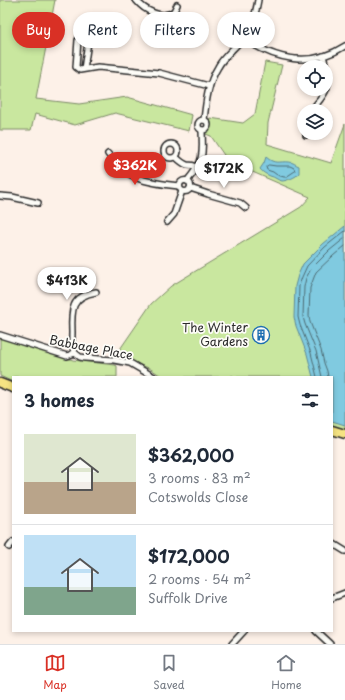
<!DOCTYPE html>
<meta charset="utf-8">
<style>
:root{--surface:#fff;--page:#f6f6f7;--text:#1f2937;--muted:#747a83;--line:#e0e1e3;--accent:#d93025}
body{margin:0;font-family:"Playpen Sans",sans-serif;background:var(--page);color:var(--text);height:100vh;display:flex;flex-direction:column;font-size:15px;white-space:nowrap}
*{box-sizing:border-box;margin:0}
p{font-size:13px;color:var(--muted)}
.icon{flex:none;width:22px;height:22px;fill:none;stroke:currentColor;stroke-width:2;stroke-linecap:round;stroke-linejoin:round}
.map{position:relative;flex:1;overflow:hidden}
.details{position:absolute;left:12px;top:376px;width:321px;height:256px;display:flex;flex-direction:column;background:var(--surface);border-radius:0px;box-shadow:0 2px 6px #0003}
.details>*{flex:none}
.guide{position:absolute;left:12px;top:12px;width:321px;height:36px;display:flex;gap:8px}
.controls{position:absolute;left:297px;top:60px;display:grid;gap:8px}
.controls a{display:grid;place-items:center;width:36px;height:36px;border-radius:50%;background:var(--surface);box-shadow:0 2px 6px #0003;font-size:20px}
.price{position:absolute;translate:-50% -34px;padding:0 9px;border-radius:14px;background:#fff;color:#222;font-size:13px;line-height:26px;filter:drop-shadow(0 1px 2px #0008)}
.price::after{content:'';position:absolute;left:50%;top:24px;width:12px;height:9px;margin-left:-6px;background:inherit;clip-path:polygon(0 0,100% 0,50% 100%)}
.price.current{background:var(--accent);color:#fff}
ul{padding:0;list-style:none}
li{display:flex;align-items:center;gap:12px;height:100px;padding:0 12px}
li+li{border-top:1px solid var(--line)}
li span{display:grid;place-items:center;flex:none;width:112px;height:80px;border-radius:0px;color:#555}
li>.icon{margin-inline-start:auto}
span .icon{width:48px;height:48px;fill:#fffc;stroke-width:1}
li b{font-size:17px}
h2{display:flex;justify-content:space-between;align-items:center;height:48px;padding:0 12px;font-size:17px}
.tag{padding:0 14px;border-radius:18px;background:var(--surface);box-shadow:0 2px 6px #0003;font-size:14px;line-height:36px}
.tag.current{background:var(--accent);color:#fff}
.tabs{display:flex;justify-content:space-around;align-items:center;height:56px;border-top:1px solid var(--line);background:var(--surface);font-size:11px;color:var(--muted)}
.tabs a{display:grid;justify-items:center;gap:2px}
.tabs .current{color:var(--accent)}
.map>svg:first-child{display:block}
.green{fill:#c9e79f;stroke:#7a8965}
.water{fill:#80cae0;stroke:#5e8a98}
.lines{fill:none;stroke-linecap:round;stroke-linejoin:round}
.shore{stroke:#4d6b73;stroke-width:1}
.minor-casing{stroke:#2b2b2b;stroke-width:8}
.trunk-casing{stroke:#2b2b2b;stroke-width:11}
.minor{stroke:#fdfcf7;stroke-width:5}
.trunk{stroke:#f5e382;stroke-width:8}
.labels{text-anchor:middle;stroke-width:3.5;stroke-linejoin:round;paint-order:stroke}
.poi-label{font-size:12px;fill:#2b2b2b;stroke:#fdfcf7;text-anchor:end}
.street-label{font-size:12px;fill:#2b2b2b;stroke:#fdfcf7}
</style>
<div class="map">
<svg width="345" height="644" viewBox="0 0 345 644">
<rect width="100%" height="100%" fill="#fdf1e8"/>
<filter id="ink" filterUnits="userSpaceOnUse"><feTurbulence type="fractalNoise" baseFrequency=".025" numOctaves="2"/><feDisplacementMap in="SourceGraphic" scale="8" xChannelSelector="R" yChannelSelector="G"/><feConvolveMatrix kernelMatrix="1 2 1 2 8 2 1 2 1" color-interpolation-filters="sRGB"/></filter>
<g filter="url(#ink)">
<!-- green -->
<g class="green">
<path d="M 0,0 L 55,0 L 36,99 L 79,104 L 127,97 L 192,115 L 189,131 L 115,113 L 75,125 L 35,114 L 31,130 L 0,130 Z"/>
<path d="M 265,62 L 282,65 L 268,123 L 267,144 L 331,163 L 345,124 L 345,430 L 332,427 L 332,377 L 234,377 L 232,375 L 231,377 L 163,377 L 149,368 L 140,365 L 115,359 L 118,352 L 151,304 L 171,286 L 301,207 L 310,197 L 241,167 L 226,158 L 217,145 L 211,136 L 203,133 L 210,118 L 243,123 L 255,114 Z"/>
<path d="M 0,337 L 73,360 L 115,365 L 117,366 L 117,377 L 13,377 L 13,382 L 0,376 Z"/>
</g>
<!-- water -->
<g class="water">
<path d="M 266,157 C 275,165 279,161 289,162 C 293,162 296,165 299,166 C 299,167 299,172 299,173 C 297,177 286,181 282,181 C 277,180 275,177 270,176 C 266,174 263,173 260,169 L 264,163 Z"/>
<path d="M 345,226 L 345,425 L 332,421 L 332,377 L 313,377 L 307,354 L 296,326 L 294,317 L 295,286 L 298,275 L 303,264 L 323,244 Z"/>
</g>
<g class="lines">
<!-- shore -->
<g class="shore">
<path d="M 269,165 L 276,166 L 290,166 L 294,168 L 295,171 L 286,177 L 284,177 L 277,175 L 273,172 L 267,170 L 266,167 Z"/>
<path d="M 317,377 L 311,353 L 300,325 L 298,317 L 299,286 L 302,277 L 307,266 L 325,247 L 345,231"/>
<path d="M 322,377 L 316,351 L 305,324 L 303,317 L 304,287 L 306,278 L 311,269 L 329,251 L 345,238"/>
<path d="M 328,377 L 327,371 L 324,363 L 321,350 L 310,322 L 309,316 L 310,288 L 316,272 L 333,256 L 345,246"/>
</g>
<!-- minor casing -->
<g class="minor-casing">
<g id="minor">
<path d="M 136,0 C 144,10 163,21 174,11 C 175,9 176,7 177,5"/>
<path d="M 243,38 C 275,60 311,68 345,46"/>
<path d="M 323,56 L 326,67"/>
<path d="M 84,69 L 88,42 L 87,35 L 84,32 L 81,34 L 78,40 L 76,67 L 80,70 L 98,67 L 159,73 L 209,86"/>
<path d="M 311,111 C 323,95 332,90 326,67"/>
<circle cx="203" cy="125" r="5"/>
<path d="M 204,120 C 206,102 208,83 218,67 C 224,56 234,49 242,39 C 251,29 256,13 258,0"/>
<path d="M 306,135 L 306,133"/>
<circle cx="171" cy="151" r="7"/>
<path d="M 108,154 C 126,180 150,183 179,186"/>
<path d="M 176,157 C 179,160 182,163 187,165 C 191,165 193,165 197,167"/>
<circle cx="185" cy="186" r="5.5"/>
<path d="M 187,181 C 192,175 197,169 200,162 C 204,152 202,140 202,130"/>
<path d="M 190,188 L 208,194 L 240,203 L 246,208"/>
<path d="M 0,196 L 12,197 L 38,203"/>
<path d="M 167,222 L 174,214 L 182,191"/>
<path d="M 0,335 L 67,356 L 75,353 L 80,357 L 85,358 L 114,360 L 130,363 L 154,377"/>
<path d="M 75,353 C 71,347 72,339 72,332 C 71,310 71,296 96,292"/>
<path d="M 332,543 L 345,551"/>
<path d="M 9,547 L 13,542"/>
<path d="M 332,598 L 345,593"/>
<path d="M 316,631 L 330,644"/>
<path d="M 232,644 L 244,631"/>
</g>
</g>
<!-- trunk casing -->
<g class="trunk-casing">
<g id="trunk">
<path d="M 0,383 L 13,388"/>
<path d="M 332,430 L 345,434"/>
</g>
</g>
<!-- minor -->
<use href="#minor" class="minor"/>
<!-- trunk -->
<use href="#trunk" class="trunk"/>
</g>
</g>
<!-- icons -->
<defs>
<g id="building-ring" transform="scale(0.9)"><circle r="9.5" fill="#fdfcf7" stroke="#1f6fb2" stroke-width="1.5"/><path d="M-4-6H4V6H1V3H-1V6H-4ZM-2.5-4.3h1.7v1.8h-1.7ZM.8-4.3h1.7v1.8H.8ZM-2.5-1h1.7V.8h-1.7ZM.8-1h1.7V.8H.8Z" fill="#1f6fb2"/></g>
</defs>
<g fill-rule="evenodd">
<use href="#building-ring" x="261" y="335"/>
</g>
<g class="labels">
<!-- poi labels -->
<g class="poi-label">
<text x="248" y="332">The Winter<tspan x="248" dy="14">Gardens</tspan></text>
</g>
<!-- street labels -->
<g class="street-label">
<text transform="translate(91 348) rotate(11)" y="4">Babbage Place</text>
</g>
</g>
</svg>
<div class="controls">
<a><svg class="icon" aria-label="locate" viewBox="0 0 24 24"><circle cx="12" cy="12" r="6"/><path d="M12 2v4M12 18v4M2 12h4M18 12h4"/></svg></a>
<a><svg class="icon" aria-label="layers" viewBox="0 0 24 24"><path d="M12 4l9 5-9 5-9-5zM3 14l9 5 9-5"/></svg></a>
</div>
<b class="price current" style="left:135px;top:186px">$362K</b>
<b class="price" style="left:224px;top:189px">$172K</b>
<b class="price" style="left:67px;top:301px">$413K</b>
<div class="guide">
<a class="tag current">Buy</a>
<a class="tag">Rent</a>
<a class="tag">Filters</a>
<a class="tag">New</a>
</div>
<section class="details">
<h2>3 homes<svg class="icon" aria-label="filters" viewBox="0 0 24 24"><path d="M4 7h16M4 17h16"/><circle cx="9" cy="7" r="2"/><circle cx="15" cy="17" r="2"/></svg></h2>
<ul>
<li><span style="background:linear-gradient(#dfe7d0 60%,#b9a48a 0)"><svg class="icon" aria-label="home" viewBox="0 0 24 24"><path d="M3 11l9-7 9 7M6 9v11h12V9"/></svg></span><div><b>$362,000</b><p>3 rooms · 83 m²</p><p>Cotswolds Close</p></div></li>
<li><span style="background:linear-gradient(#bfe0f5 65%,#7fa58c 0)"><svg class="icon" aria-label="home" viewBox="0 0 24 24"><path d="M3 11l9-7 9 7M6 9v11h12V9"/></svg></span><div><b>$172,000</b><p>2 rooms · 54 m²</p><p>Suffolk Drive</p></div></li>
</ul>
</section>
</div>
<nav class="tabs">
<a class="current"><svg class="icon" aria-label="map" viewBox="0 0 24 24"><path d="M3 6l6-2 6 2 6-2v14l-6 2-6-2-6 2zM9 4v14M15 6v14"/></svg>Map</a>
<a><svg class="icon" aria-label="saved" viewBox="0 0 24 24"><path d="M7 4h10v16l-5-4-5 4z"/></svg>Saved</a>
<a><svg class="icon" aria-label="home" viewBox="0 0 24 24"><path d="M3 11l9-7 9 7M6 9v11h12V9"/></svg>Home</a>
</nav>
